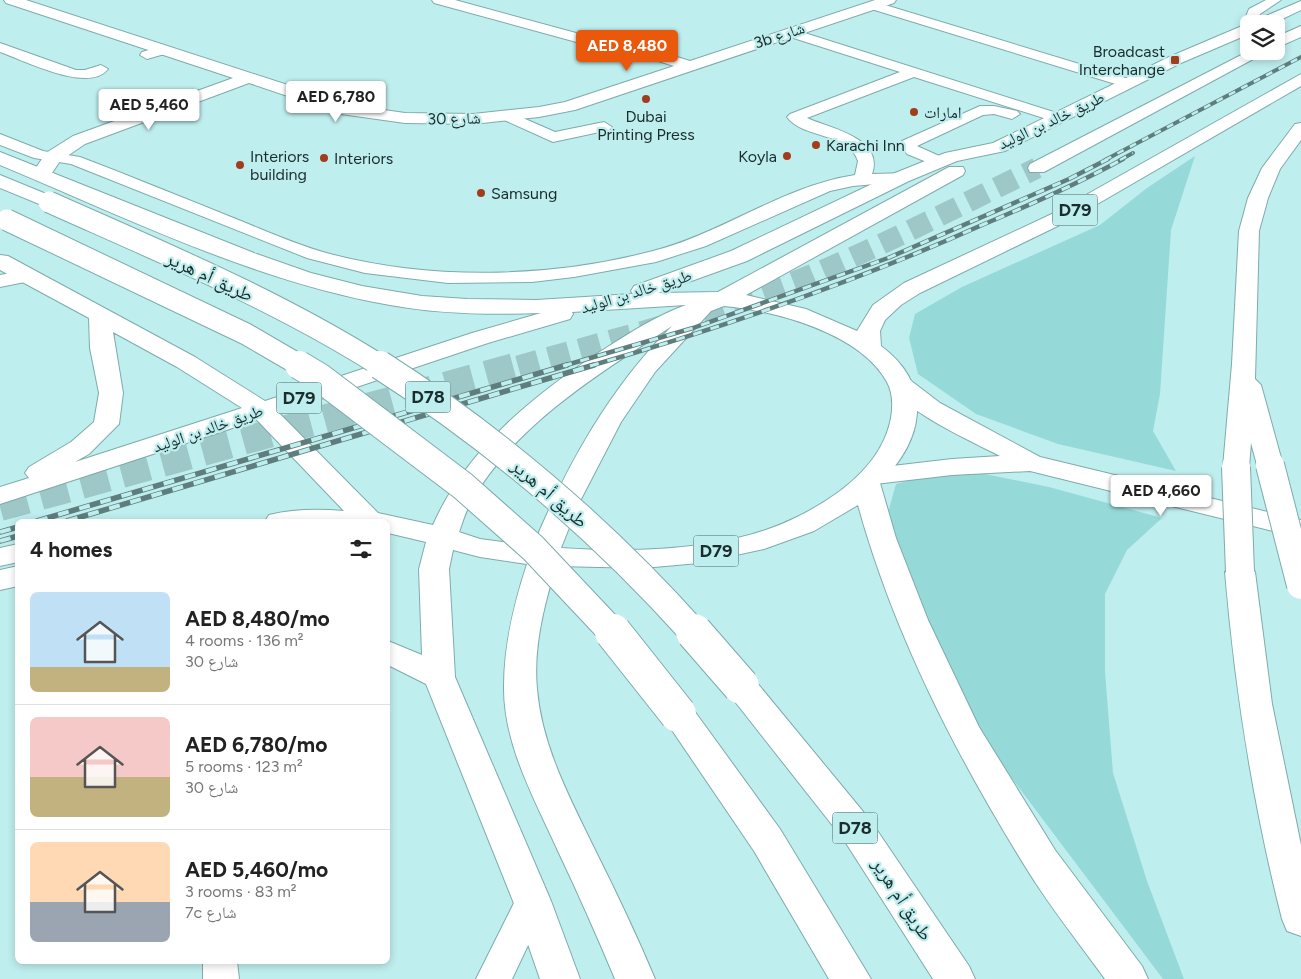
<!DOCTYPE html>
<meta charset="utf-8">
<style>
:root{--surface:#fff;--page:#f6f6f6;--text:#222;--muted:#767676;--line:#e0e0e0;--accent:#ea580c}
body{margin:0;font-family:Figtree,"Noto Naskh Arabic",sans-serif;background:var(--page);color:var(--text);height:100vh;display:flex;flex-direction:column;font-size:19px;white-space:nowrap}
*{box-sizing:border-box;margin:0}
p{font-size:16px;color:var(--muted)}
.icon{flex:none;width:28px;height:28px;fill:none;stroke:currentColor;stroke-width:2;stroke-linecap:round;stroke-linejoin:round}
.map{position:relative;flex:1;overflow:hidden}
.side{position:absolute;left:15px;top:519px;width:375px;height:445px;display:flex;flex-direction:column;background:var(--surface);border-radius:8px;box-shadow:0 2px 8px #0003}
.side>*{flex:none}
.fabs{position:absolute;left:1240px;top:15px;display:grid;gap:10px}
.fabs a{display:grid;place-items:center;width:45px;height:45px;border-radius:8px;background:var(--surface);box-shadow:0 2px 8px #0003;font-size:25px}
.price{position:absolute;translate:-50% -42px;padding:0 11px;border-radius:5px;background:#fff;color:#222;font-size:16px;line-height:32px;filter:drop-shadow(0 1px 2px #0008)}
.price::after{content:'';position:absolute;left:50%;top:30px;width:15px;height:11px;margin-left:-8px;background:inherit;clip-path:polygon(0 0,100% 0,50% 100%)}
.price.selected{background:var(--accent);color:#fff}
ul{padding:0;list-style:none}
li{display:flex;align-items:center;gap:15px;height:125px;padding:0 15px}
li+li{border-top:1px solid var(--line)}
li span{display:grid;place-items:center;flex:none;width:140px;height:100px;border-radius:8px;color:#555}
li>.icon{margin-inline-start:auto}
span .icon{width:60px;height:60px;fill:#fffc;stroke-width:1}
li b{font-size:21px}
h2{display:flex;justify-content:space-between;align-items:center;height:60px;padding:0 15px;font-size:21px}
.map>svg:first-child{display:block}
.green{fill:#96d9d9}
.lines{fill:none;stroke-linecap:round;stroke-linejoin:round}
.primary-tunnel-far1{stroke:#9ec7c7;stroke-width:21;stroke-dasharray:21 11;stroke-linecap:butt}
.primary-tunnel{stroke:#9ec7c7;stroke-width:28;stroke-dasharray:28 14;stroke-linecap:butt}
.service-casing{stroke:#7eabab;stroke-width:2}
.minor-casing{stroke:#7eabab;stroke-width:2}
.tertiary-casing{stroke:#7eabab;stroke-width:2}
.primary-casing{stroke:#7eabab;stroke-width:2}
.service{fill:#fff;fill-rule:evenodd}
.minor{fill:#fff;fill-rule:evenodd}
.tertiary{fill:#fff;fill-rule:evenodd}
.primary{fill:#fff;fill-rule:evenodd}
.rail-far2-casing{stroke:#5f7d7d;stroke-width:4}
.rail-far1-casing{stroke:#5f7d7d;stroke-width:4.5}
.rail-casing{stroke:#5f7d7d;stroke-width:5.5}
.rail-far2{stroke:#bfeeee;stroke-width:2.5;stroke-dasharray:7;stroke-linecap:butt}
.rail-far1{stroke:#bfeeee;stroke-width:3;stroke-dasharray:9;stroke-linecap:butt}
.rail{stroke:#bfeeee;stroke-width:4;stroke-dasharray:11;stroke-linecap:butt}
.primary-bridge-far2-casing{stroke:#7eabab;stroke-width:23;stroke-linecap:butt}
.primary-bridge-far1-casing{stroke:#7eabab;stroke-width:30;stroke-linecap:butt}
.primary-bridge-casing{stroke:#7eabab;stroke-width:38;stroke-linecap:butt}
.primary-bridge-far2{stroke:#fff;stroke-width:21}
.primary-bridge-far1{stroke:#fff;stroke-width:28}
.primary-bridge{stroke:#fff;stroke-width:36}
.poi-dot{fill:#a33b1d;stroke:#bfeeee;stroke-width:2}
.labels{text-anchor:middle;stroke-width:4.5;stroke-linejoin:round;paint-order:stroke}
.far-street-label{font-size:16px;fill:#1a2c2c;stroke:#bfeeee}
.far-poi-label{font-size:16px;fill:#1a2c2c;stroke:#bfeeee;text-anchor:start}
.shield{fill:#bfeeee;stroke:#4c6666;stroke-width:1}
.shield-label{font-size:18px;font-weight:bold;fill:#1a2c2c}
.street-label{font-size:19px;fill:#1a2c2c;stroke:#bfeeee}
</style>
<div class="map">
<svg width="1301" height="979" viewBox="0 0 1301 979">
<rect width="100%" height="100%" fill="#bfeeee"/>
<!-- green -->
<g class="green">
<path d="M 1195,156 L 1171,230 L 1160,394 L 1153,431 L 1176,471 L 1058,444 L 976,414 L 918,374 L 909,338 L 915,314 L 962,287 L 1100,225 L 1147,188 Z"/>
<path d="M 975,472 L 1049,487 L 1162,518 L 1127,550 L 1105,594 L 1105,672 L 1113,773 L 1147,881 L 1184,979 L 1163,979 L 983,740 L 931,648 L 886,520 L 896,484 L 932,474 Z"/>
</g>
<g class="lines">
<!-- primary-tunnel-far1 -->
<path class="primary-tunnel-far1" d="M 518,366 C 607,341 699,318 786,285 C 872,252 954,208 1037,168"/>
<!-- primary-tunnel -->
<path class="primary-tunnel" d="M 0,507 L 522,365"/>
<!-- service casing -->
<g class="service-casing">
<g id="service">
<path d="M 1266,0 L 1281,0 L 1260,14 L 1257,24 L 1249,24 L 1249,28 L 1245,27 L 1243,24 L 1249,9 Z"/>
<path d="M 872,1 L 1132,80 L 1134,83 L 1132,86 L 1122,86 L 868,8 L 866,5 Z"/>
<path d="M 789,28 L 1063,115 L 1066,118 L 1058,123 L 1053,121 L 914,77 L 807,118 C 829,128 885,138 872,174 L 908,173 L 910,177 L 908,181 L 853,186 L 830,191 L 706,246 L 656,262 L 574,277 L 532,282 L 448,283 L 365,273 L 307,258 L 71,164 L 34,158 L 0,145 L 0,134 L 43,151 L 80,157 C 130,176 181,197 231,217 C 264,230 296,245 330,254 C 434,281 550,278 653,251 C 723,233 783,186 855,175 L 858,161 C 848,131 804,140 787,117 L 790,114 L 900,72 L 784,35 L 782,32 Z"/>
<path d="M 0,43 L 76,70 L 85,70 L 101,65 L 108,69 C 89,94 23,60 0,52 Z"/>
<path d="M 163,46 L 168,47 L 170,50 L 168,53 L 147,59 L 140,55 L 142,52 Z"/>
<path d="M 980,106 L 994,106 L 1017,111 L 1020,114 L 1012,119 L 994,114 L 983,115 L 917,146 L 946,159 L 948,162 L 946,165 L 934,165 L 907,154 L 900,144 L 902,141 Z"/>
<path d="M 507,111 L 555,132 L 604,122 L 612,127 L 609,130 L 553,142 L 502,119 L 499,116 L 502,113 Z"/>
<path d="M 28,270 L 35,272 L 37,276 L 35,280 L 0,287 L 0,275 Z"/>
<path d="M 532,887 L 544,891 L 549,901 L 512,979 L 476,979 L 520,891 Z"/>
<path d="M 203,961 L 237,961 L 239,979 L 203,979 Z"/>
</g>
</g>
<!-- minor casing -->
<g class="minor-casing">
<path id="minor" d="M 4,0 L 26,0 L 349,105 L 405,113 L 473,114 L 539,107 L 565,102 L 674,66 L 639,55 L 591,46 L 434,3 L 432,0 L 455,0 L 598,39 L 648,48 L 690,61 L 875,0 L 896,0 L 894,3 L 575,110 L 539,117 L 473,124 L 405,123 L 341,114 L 249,83 L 85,144 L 60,161 L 48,179 L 34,179 L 31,175 L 46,153 L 73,136 L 233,78 L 6,3 Z"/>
</g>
<!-- tertiary casing -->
<g class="tertiary-casing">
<path id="tertiary" d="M 901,378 L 910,380 L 940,403 L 1040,457 L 1301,520 L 1301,538 L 1030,471 L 952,475 L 875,484 L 865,482 L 861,476 L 865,470 L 875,468 L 952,459 L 1000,456 C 969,440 908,413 889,385 L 892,380 Z"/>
</g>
<!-- primary casing -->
<g class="primary-casing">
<g id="primary">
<path d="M 1301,1 L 1301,10 L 1272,24 L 1252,24 L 1254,21 Z"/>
<path d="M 1249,23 L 1249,34 L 1181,63 L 1005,151 L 957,161 L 909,181 L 747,261 L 658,293 L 718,292 L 949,167 L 963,167 L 965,171 L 963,175 L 746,295 L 806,309 L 857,331 L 873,305 L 904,283 L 1054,213 L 1301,74 L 1301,86 L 1068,221 L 920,293 L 901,305 L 885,320 L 880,331 L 881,346 C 935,386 923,441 880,483 L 896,538 L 928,620 L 979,727 L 1055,850 L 1142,966 L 1148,979 L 1105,979 C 1079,943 1051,908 1028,871 C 957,757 894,635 858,505 L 814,531 L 764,549 L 699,563 L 643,568 L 556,566 C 544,605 533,648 537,689 C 542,748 571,800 596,852 C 617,894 637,936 655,979 L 615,979 C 597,936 578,893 558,851 C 535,800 503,744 504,686 C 504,644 514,604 527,564 L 480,557 L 453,550 L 449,569 L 455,677 L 551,901 L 580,979 L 540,979 L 513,901 L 426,684 L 388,665 L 388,641 L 422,655 L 419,569 L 426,542 L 388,533 L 388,521 L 265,521 L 269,515 C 293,509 319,509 344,511 L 257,420 L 0,504 L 0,487 L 29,478 L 25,473 L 29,467 L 71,442 L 94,422 L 99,393 L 90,348 L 89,318 L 0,270 L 0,255 L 8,256 L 195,357 L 265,401 L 472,333 L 541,313 C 491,315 440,314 390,305 C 254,281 127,218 0,165 L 0,152 L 254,253 L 311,273 L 362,286 L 422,296 L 467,299 L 536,300 L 633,294 L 631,291 L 634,286 L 731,251 L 895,173 L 945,153 L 993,143 L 1169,57 ZM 686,305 C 656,316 633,331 606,348 C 536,393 467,448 433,525 L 378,513 L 279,413 L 488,343 L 570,319 L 573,314 L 572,312 ZM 724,306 C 776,311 860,333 887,382 C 893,393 893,406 891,418 C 882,466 836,498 795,518 C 728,551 635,553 561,548 L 578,505 L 621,422 L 655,372 L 711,311 ZM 672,326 C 609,389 567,465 533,546 L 480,539 L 459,532 C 463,521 466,510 472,500 C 517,423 599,374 672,326 ZM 113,332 L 177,367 L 242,408 L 75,462 L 89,454 L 119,424 L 123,393 Z"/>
<path d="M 1301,26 L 1301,37 L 1276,48 L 1276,37 Z"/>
<path d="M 1249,51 L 1268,51 L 1044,172 L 1030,172 L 1028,168 L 1030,164 Z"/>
<path d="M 1301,123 L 1301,140 L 1280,169 L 1268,198 L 1259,231 L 1255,379 L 1261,385 L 1283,465 L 1279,471 L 1270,473 L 1261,471 L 1257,465 L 1251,443 L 1249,467 L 1246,473 L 1236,475 L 1226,473 L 1223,467 L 1232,364 L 1239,231 L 1248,198 L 1262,168 L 1295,124 Z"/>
<path d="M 0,175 L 56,198 L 59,202 L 56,206 L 49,208 L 0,188 Z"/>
<path d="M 18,544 L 18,562 L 0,566 L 0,548 Z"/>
<path d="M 1240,562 L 1251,565 L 1255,572 L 1272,704 L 1301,845 L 1301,936 L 1287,931 L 1282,919 C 1253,805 1235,690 1225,572 L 1229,565 Z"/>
<path d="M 18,566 L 18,586 L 0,590 L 0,570 Z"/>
<path d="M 741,674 L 753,678 L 870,820 L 969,966 L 975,979 L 933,979 L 844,840 L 729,694 L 725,686 L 729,678 Z"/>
<path d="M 678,702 L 690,705 L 780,829 L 871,979 L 829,979 L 754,851 L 661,714 L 666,705 Z"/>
</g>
</g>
<!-- service -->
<use href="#service" class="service"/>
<!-- minor -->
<use href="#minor" class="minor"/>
<!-- tertiary -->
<use href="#tertiary" class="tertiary"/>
<!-- primary -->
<use href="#primary" class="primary"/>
<!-- rail-far2 casing -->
<g class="rail-far2-casing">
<g id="rail-far2">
<path d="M 1105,160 L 1301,57"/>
<path d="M 1120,160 L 1133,153"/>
</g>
</g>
<!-- rail-far1 casing -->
<g class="rail-far1-casing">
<g id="rail-far1">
<path d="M 563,366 L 693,328 L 888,258 L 1069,179 L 1108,159"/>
<path d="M 590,366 C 724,327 855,282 982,225 C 1030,205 1077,184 1123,159"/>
</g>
</g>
<!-- rail casing -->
<g class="rail-casing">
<g id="rail">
<path d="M 37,521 L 567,365"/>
<path d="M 67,521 L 594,365"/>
<path d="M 0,532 L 18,527"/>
<path d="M 0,541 L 18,536"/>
</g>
</g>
<!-- rail-far2 -->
<use href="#rail-far2" class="rail-far2"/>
<!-- rail-far1 -->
<use href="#rail-far1" class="rail-far1"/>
<!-- rail -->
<use href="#rail" class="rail"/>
<!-- primary-bridge-far2 casing -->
<g class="primary-bridge-far2-casing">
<g id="primary-bridge-far2">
<path d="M 49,202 C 161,252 277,300 381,366"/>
<path d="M 7,220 L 246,334 L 301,366"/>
</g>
</g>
<!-- primary-bridge-far1 casing -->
<g class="primary-bridge-far1-casing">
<g id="primary-bridge-far1">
<path d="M 299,365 L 319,377 L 463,486 L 533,548 L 614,634"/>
<path d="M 380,365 C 497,440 602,530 695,634"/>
<path d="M 1270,465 L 1301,585"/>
<path d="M 1236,467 L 1240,572"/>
</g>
</g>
<!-- primary-bridge casing -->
<g class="primary-bridge-casing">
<g id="primary-bridge">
<path d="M 613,632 L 678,714"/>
<path d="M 694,632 L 741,686"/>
</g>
</g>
<!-- primary-bridge-far2 -->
<use href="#primary-bridge-far2" class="primary-bridge-far2"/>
<!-- primary-bridge-far1 -->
<use href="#primary-bridge-far1" class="primary-bridge-far1"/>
<!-- primary-bridge -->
<use href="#primary-bridge" class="primary-bridge"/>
</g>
<!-- markers -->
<g class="poi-dot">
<rect x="1170" y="55" width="10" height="10" rx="2.5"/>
<circle cx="646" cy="99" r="5"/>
<circle cx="914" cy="112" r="5"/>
<circle cx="816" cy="145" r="5"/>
<circle cx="787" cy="156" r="5"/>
<circle cx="324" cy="158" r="5"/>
<circle cx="240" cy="165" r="5"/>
<circle cx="481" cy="193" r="5"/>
</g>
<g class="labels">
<!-- far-street labels -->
<g class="far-street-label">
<text transform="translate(779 35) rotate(-18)" y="6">3b شارع</text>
<text transform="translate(454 118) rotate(-1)" y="6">شارع 30</text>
<text transform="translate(1051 120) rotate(-25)" y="6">طريق خالد بن الوليد</text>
<text transform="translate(636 291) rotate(-17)" y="6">طريق خالد بن الوليد</text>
<text transform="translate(208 428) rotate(-19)" y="6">طريق خالد بن الوليد</text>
</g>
<!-- far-poi labels -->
<g class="far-poi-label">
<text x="1165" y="57" text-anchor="end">Broadcast<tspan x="1165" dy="18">Interchange</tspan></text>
<text x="924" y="118">امارات</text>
<text x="646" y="122" text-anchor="middle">Dubai<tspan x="646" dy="18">Printing Press</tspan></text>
<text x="826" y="151">Karachi Inn</text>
<text x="250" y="162">Interiors<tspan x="250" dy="18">building</tspan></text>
<text x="777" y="162" text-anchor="end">Koyla</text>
<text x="334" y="164">Interiors</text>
<text x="491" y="199">Samsung</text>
</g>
<!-- shield labels -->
<g class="shield">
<rect x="1052.5" y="194.5" width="45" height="31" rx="4"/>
<rect x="405.5" y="381.5" width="45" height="31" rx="4"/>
<rect x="276.5" y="382.5" width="45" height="31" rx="4"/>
<rect x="693.5" y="535.5" width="45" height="31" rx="4"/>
<rect x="832.5" y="812.5" width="45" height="31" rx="4"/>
</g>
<g class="shield-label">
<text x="1075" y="216">D79</text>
<text x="428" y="403">D78</text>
<text x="299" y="404">D79</text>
<text x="716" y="557">D79</text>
<text x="855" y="834">D78</text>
</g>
<!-- street labels -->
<g class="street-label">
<text transform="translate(210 276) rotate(25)" y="7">طريق أم هرير</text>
<text transform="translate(550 493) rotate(41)" y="7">طريق أم هرير</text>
<text transform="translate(903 899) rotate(57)" y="7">طريق أم هرير</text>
</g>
</g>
</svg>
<div class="fabs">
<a><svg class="icon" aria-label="layers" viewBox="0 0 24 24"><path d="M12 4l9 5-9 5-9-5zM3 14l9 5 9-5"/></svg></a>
</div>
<b class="price selected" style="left:627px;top:72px">AED 8,480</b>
<b class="price" style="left:336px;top:123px">AED 6,780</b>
<b class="price" style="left:149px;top:131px">AED 5,460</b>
<b class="price" style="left:1161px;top:517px">AED 4,660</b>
<section class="side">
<h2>4 homes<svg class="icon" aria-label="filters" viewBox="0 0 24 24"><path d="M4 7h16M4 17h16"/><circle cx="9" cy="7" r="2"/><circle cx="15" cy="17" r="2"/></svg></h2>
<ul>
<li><span style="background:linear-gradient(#bfe0f5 75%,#c2b280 0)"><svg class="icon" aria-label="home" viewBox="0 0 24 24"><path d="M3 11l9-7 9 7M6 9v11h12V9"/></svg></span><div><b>AED 8,480/mo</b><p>4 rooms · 136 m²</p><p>شارع 30</p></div></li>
<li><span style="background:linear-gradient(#f6c9c9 60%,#c2b280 0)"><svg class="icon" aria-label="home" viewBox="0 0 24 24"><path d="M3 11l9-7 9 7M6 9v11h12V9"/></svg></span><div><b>AED 6,780/mo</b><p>5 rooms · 123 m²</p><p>شارع 30</p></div></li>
<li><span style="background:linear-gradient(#ffd9b3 60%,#9aa5b1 0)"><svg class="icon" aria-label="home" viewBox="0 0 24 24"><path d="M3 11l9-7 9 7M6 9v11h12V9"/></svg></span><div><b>AED 5,460/mo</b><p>3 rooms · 83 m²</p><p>7c شارع</p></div></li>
</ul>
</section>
</div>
